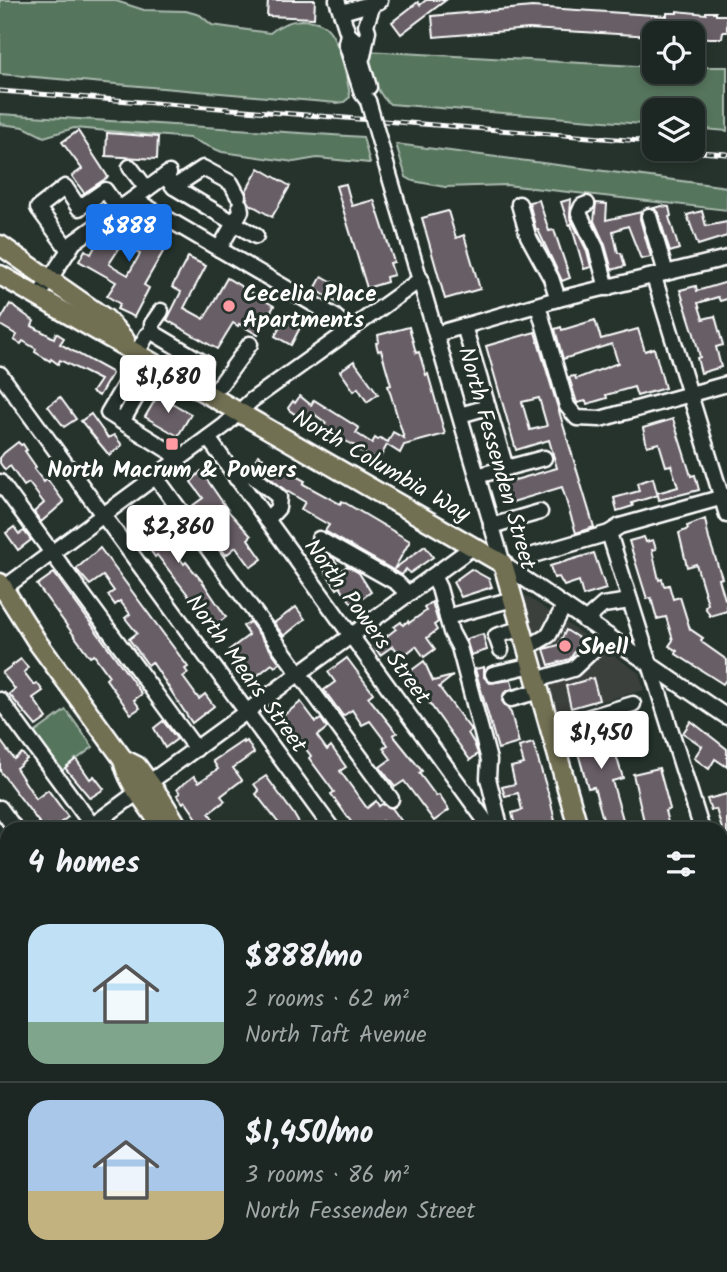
<!DOCTYPE html>
<meta charset="utf-8">
<style>
:root{--surface:#1c2622;--page:#29322f;--text:#f1f3f6;--muted:#a0a5a5;--line:#3a4340;--accent:#1a73e8}
body{margin:0;font-family:Kalam,sans-serif;background:var(--page);color:var(--text);height:100vh;display:flex;flex-direction:column;font-size:26px;white-space:nowrap}
*{box-sizing:border-box;margin:0}
p{font-size:23px;color:var(--muted)}
.icon{flex:none;width:38px;height:38px;fill:none;stroke:currentColor;stroke-width:2;stroke-linecap:round;stroke-linejoin:round}
.map{position:relative;flex:1;overflow:hidden}
.side{position:absolute;left:0px;top:822px;width:728px;height:450px;display:flex;flex-direction:column;background:var(--surface);border-radius:21px 21px 0 0;box-shadow:0 4px 10px #0003,0 0 0 2px var(--line)}
.side>*{flex:none}
.buttons{position:absolute;left:642px;top:21px;display:grid;gap:14px}
.buttons a{display:grid;place-items:center;width:63px;height:63px;border-radius:14px;background:var(--surface);box-shadow:0 4px 10px #0003,0 0 0 2px var(--line);font-size:35px}
.price{position:absolute;translate:-50% -60px;padding:0 16px;border-radius:7px;background:#fff;color:#222;font-size:23px;line-height:46px;filter:drop-shadow(0 2px 4px #0008)}
.price::after{content:'';position:absolute;left:50%;top:42px;width:21px;height:16px;margin-left:-10px;background:inherit;clip-path:polygon(0 0,100% 0,50% 100%)}
.price.active{background:var(--accent);color:#fff}
ul{padding:0;list-style:none}
li{display:flex;align-items:center;gap:21px;height:175px;padding:0 28px}
li+li{border-top:2px solid var(--line)}
li span{display:grid;place-items:center;flex:none;width:196px;height:140px;border-radius:21px;color:#555}
li>.icon{margin-inline-start:auto}
span .icon{width:84px;height:84px;fill:#fffc;stroke-width:1}
li b{font-size:30px}
h2{display:flex;justify-content:space-between;align-items:center;height:84px;padding:0 28px;font-size:30px}
.map>svg:first-child{display:block}
.built{fill:#3a403e}
.green{fill:#56745d;stroke:#aabaae;stroke-width:2}
.building{fill:#685f66;stroke:#fff;stroke-width:2;fill-rule:evenodd}
.lines{fill:none;stroke-linecap:round;stroke-linejoin:round}
.minor-casing{stroke:#fff;stroke-width:19}
.major-casing{stroke:#fff;stroke-width:23}
.minor{stroke:#26332d;stroke-width:14}
.major{stroke:#716f52;stroke-width:18}
.rail-casing{stroke:#fff;stroke-width:5}
.rail{stroke:#26332d;stroke-width:2.5;stroke-dasharray:8;stroke-linecap:butt}
.minor-bridge-casing{stroke:#fff;stroke-width:19;stroke-linecap:butt}
.minor-bridge{stroke:#26332d;stroke-width:14}
.poi-dot{fill:#ff9aa2;stroke:#26332d;stroke-width:2.5}
.labels{text-anchor:middle;stroke-width:6;stroke-linejoin:round;paint-order:stroke}
.poi-label{font-size:23px;font-weight:bold;fill:#fff;stroke:#26332d;text-anchor:start}
.street-label{font-size:23px;fill:#fff;stroke:#26332d}
</style>
<div class="map">
<svg width="727" height="1272" viewBox="0 0 727 1272">
<rect width="100%" height="100%" fill="#26332d"/>
<filter id="ink" filterUnits="userSpaceOnUse"><feTurbulence type="fractalNoise" baseFrequency=".0143" numOctaves="2"/><feDisplacementMap in="SourceGraphic" scale="14" xChannelSelector="R" yChannelSelector="G"/><feConvolveMatrix kernelMatrix="1 2 1 2 8 2 1 2 1" color-interpolation-filters="sRGB"/></filter>
<g filter="url(#ink)">
<!-- built -->
<g class="built">
<path d="M 525,595 L 639,673 L 644,690 L 557,713 L 524,604 Z"/>
<path d="M 220,1265 L 456,1265 L 458,1272 L 220,1272 Z"/>
</g>
<!-- green -->
<g class="green">
<path d="M 0,0 L 113,0 L 144,10 L 186,11 L 200,15 L 212,25 L 270,33 C 279,25 289,21 301,20 C 309,20 321,21 327,28 C 339,39 348,81 350,97 L 344,102 L 337,103 L 0,74 Z"/>
<path d="M 367,51 L 654,67 L 654,72 L 693,72 L 693,67 L 727,67 L 727,131 L 693,128 L 693,110 L 654,110 L 654,125 L 390,104 C 374,93 373,69 367,51 Z"/>
<path d="M 0,114 L 363,137 L 370,163 L 317,158 L 294,162 L 222,152 L 189,138 L 108,131 L 74,128 L 44,137 L 24,127 L 0,124 Z"/>
<path d="M 396,144 L 727,187 L 727,210 L 506,185 L 445,187 L 413,181 L 406,177 Z"/>
<path d="M 66,710 L 93,747 L 60,772 L 33,734 Z"/>
</g>
<!-- building -->
<g class="building">
<path d="M 268,0 L 315,0 L 314,18 L 267,16 Z"/>
<path d="M 426,0 L 446,0 L 401,34 L 392,22 L 418,2 L 420,5 Z"/>
<path d="M 532,7 L 667,16 L 667,13 L 677,13 L 677,11 L 706,14 L 706,12 L 716,12 L 716,15 L 727,15 L 727,32 L 723,32 L 722,38 L 710,38 L 694,37 L 694,33 L 654,31 L 653,36 L 529,29 L 434,37 L 432,16 Z"/>
<path d="M 78,131 L 108,177 L 84,193 L 72,176 L 82,169 L 62,142 Z"/>
<path d="M 107,133 L 158,137 L 157,159 L 106,156 Z"/>
<path d="M 259,168 L 290,186 L 272,217 L 250,204 L 247,199 L 246,191 Z"/>
<path d="M 346,184 L 352,206 L 374,200 L 394,262 L 390,263 L 394,275 L 386,277 L 387,282 L 367,288 L 336,186 Z"/>
<path d="M 571,199 L 570,217 L 587,251 L 591,267 L 584,269 L 571,224 L 569,225 L 567,220 L 561,202 Z"/>
<path d="M 539,200 L 549,231 L 554,230 L 570,278 L 562,281 L 538,230 L 536,230 L 529,202 Z"/>
<path d="M 596,203 L 607,204 L 606,220 L 641,212 L 640,219 L 651,257 L 641,259 L 628,226 L 613,231 L 618,253 L 621,253 L 625,266 L 612,270 L 605,245 L 594,221 Z"/>
<path d="M 661,206 L 669,207 L 671,216 L 669,217 L 679,249 L 670,252 L 658,213 L 654,208 Z"/>
<path d="M 448,211 L 456,238 L 464,235 L 480,289 L 445,299 L 422,218 Z"/>
<path d="M 702,211 L 706,226 L 727,222 L 727,236 L 698,245 L 687,215 Z"/>
<path d="M 135,217 L 171,238 L 144,285 L 149,288 L 134,317 L 117,309 L 120,304 L 107,296 L 116,282 L 79,261 L 85,250 L 91,254 L 98,241 L 100,242 L 102,238 L 108,242 L 110,237 L 122,244 L 109,264 L 128,275 L 140,254 L 121,243 Z"/>
<path d="M 188,257 L 206,266 L 184,308 L 204,319 L 227,278 L 274,306 L 258,335 L 239,324 L 238,326 L 233,323 L 217,349 L 167,320 L 181,292 L 172,287 Z"/>
<path d="M 322,276 L 347,290 L 339,304 L 315,289 Z"/>
<path d="M 727,282 L 727,299 L 720,301 L 718,297 L 698,303 L 703,319 L 715,316 L 723,345 L 716,347 L 721,367 L 701,373 L 697,358 L 700,357 L 694,334 L 680,290 L 696,286 L 697,291 Z"/>
<path d="M 10,304 L 34,321 L 32,326 L 54,338 L 56,333 L 64,338 L 60,344 L 111,372 L 112,374 L 99,396 L 92,392 L 100,380 L 60,360 L 58,364 L 51,359 L 50,361 L 35,352 L 36,349 L 23,341 L 21,344 L 14,340 L 17,335 L 0,325 L 0,321 Z"/>
<path d="M 288,313 L 303,322 L 291,345 L 275,336 Z"/>
<path d="M 595,320 L 601,339 L 638,329 L 645,351 L 654,348 L 665,388 L 637,396 L 634,387 L 606,395 L 607,398 L 587,404 L 586,401 L 577,403 L 569,377 L 575,376 L 576,379 L 618,363 L 612,344 L 563,359 L 555,329 L 561,327 L 562,330 Z"/>
<path d="M 409,327 L 416,353 L 419,352 L 426,375 L 428,374 L 445,434 L 404,445 L 400,453 L 387,445 L 381,456 L 378,454 L 374,459 L 354,448 L 355,446 L 322,429 L 326,423 L 314,414 L 308,423 L 289,410 L 288,408 L 293,401 L 295,403 L 300,396 L 311,405 L 314,400 L 359,428 L 356,433 L 372,443 L 375,438 L 378,440 L 380,438 L 388,442 L 393,432 L 404,438 L 388,386 L 391,385 L 381,350 L 378,351 L 376,343 L 379,342 L 378,335 Z"/>
<path d="M 535,332 L 594,527 L 576,533 L 562,487 L 506,504 L 501,484 L 557,468 L 549,440 L 516,450 L 486,346 ZM 539,398 L 547,426 L 530,430 L 522,402 Z"/>
<path d="M 354,361 L 378,394 L 367,402 L 358,388 L 354,391 L 340,371 Z"/>
<path d="M 158,395 L 191,414 L 178,436 L 145,417 Z"/>
<path d="M 60,397 L 76,419 L 64,427 L 48,406 Z"/>
<path d="M 91,414 L 108,438 L 114,435 L 122,445 L 109,455 L 81,421 Z"/>
<path d="M 673,419 L 691,476 L 695,475 L 699,490 L 659,500 L 658,495 L 632,503 L 633,506 L 617,511 L 614,498 L 639,491 L 637,483 L 653,478 L 657,493 L 678,487 L 671,465 L 666,466 L 659,443 L 647,446 L 643,428 Z"/>
<path d="M 18,442 L 21,445 L 23,444 L 27,450 L 25,451 L 36,467 L 34,469 L 44,482 L 47,479 L 64,502 L 41,522 L 34,512 L 44,503 L 29,483 L 24,486 L 10,466 L 5,470 L 0,463 L 0,458 L 4,453 Z"/>
<path d="M 258,455 L 305,481 L 303,484 L 340,504 L 342,501 L 410,541 L 394,569 L 425,546 L 433,557 L 410,573 L 406,569 L 402,575 L 325,531 L 329,525 L 301,509 L 305,502 L 285,490 L 253,464 Z"/>
<path d="M 201,471 L 230,513 L 251,536 L 248,539 L 262,559 L 251,567 L 236,547 L 226,555 L 218,544 L 220,543 L 192,506 L 203,498 L 191,482 Z"/>
<path d="M 154,508 L 176,540 L 170,545 L 184,564 L 186,562 L 202,581 L 226,617 L 213,627 L 157,555 L 155,557 L 148,547 L 151,545 L 133,522 Z"/>
<path d="M 705,519 L 709,539 L 722,578 L 719,579 L 725,599 L 727,598 L 727,611 L 710,616 L 705,607 L 708,604 L 696,564 L 687,567 L 679,533 L 688,529 L 687,526 Z"/>
<path d="M 14,527 L 19,534 L 24,531 L 31,540 L 18,550 L 6,533 Z"/>
<path d="M 644,537 L 646,542 L 653,540 L 656,549 L 652,550 L 659,580 L 662,579 L 664,586 L 669,585 L 673,599 L 680,597 L 690,629 L 703,638 L 701,640 L 703,643 L 727,660 L 727,678 L 723,684 L 676,654 L 677,651 L 669,646 L 673,640 L 666,617 L 657,619 L 651,598 L 647,599 L 629,541 Z"/>
<path d="M 100,548 L 188,667 L 185,669 L 188,673 L 183,677 L 199,699 L 205,694 L 214,706 L 192,723 L 152,662 L 148,665 L 129,639 L 137,633 L 125,618 L 130,614 L 120,601 L 115,605 L 108,595 L 114,591 L 103,576 L 90,585 L 76,569 Z"/>
<path d="M 319,550 L 333,558 L 342,570 L 347,566 L 359,573 L 371,592 L 353,605 L 340,587 L 337,589 L 314,555 Z"/>
<path d="M 594,553 L 606,589 L 583,596 L 579,581 L 564,586 L 559,577 L 554,578 L 550,566 Z"/>
<path d="M 471,569 L 489,579 L 492,587 L 461,597 L 453,582 Z"/>
<path d="M 54,573 L 142,694 L 134,700 L 140,708 L 131,714 L 106,679 L 109,676 L 94,655 L 90,657 L 37,585 Z"/>
<path d="M 432,602 L 438,622 L 434,625 L 437,630 L 427,638 L 435,649 L 424,657 L 416,646 L 402,657 L 393,646 L 380,655 L 374,646 L 396,629 L 394,627 L 401,622 L 403,625 L 408,621 L 409,623 L 426,611 L 424,608 Z"/>
<path d="M 296,607 L 305,619 L 284,636 L 274,623 Z"/>
<path d="M 250,622 L 280,663 L 275,667 L 272,664 L 253,679 L 229,650 L 249,635 L 243,626 Z"/>
<path d="M 566,630 L 582,640 L 570,659 L 549,665 L 544,649 L 559,645 Z"/>
<path d="M 483,634 L 487,650 L 471,655 L 466,639 Z"/>
<path d="M 347,658 L 373,693 L 368,697 L 397,733 L 393,735 L 422,771 L 419,773 L 436,796 L 439,795 L 449,810 L 434,821 L 404,781 L 395,787 L 380,767 L 391,759 L 383,748 L 388,745 L 370,721 L 362,725 L 352,710 L 343,716 L 324,690 L 335,682 L 328,672 Z"/>
<path d="M 21,659 L 28,668 L 24,672 L 34,685 L 37,683 L 43,691 L 33,698 L 47,718 L 36,726 L 9,694 L 15,689 L 2,673 Z"/>
<path d="M 424,661 L 433,681 L 453,676 L 439,687 L 471,730 L 468,733 L 474,743 L 478,754 L 470,760 L 408,673 Z"/>
<path d="M 484,667 L 484,677 L 490,683 L 511,680 L 513,688 L 504,693 L 502,701 L 511,713 L 519,743 L 498,749 L 475,669 Z"/>
<path d="M 593,678 L 599,700 L 571,708 L 566,686 Z"/>
<path d="M 301,702 L 316,722 L 321,719 L 327,728 L 317,736 L 327,750 L 331,746 L 346,767 L 340,771 L 367,808 L 376,801 L 379,806 L 382,804 L 392,808 L 408,830 L 388,830 L 382,821 L 370,830 L 357,830 L 331,794 L 334,792 L 309,758 L 311,756 L 299,740 L 297,742 L 280,718 Z"/>
<path d="M 163,721 L 177,739 L 165,748 L 154,728 Z"/>
<path d="M 691,721 L 727,749 L 727,767 L 715,759 L 709,769 L 694,758 L 702,746 L 683,733 Z"/>
<path d="M 606,722 L 623,778 L 612,781 L 626,830 L 606,830 L 594,787 L 588,788 L 572,732 Z"/>
<path d="M 0,740 L 14,759 L 22,753 L 27,759 L 16,768 L 36,799 L 48,790 L 68,817 L 52,829 L 49,825 L 44,829 L 0,771 Z"/>
<path d="M 243,741 L 244,743 L 247,741 L 254,753 L 233,768 L 242,780 L 221,796 L 225,801 L 209,813 L 221,830 L 205,830 L 185,801 L 183,803 L 177,795 L 180,793 L 177,789 L 194,776 L 199,782 L 218,769 L 213,761 Z"/>
<path d="M 533,743 L 550,799 L 555,821 L 551,822 L 554,830 L 516,830 L 512,813 L 522,810 L 518,793 L 505,796 L 502,787 L 515,784 L 511,767 L 524,764 L 519,747 Z"/>
<path d="M 76,759 L 90,779 L 94,776 L 104,789 L 90,798 L 65,768 Z"/>
<path d="M 659,768 L 670,809 L 665,811 L 670,830 L 646,830 L 633,774 Z"/>
<path d="M 266,776 L 293,813 L 303,830 L 284,830 L 256,794 L 259,791 L 254,784 Z"/>
<path d="M 727,794 L 727,839 L 725,839 L 716,809 L 711,810 L 707,799 Z"/>
</g>
<g class="lines">
<!-- minor casing -->
<g class="minor-casing">
<g id="minor">
<path d="M 337,0 L 348,34 L 346,43 L 362,93 L 368,101"/>
<path d="M 342,12 L 380,1"/>
<path d="M 348,34 L 355,40 L 369,87"/>
<path d="M 363,56 L 368,31 L 366,25 L 373,4"/>
<path d="M 386,164 L 503,564 L 727,717"/>
<path d="M 130,167 L 147,189"/>
<path d="M 165,176 L 174,187 L 203,168 L 231,183 L 238,196"/>
<path d="M 174,187 L 256,236"/>
<path d="M 136,197 L 142,204 L 334,316 L 350,330"/>
<path d="M 519,204 L 528,236 L 551,278 L 558,299"/>
<path d="M 587,204 L 582,206 L 579,213 L 596,248 L 607,288"/>
<path d="M 649,216 L 666,273"/>
<path d="M 68,249 L 38,208 L 65,187 L 79,208 L 105,190 L 119,210"/>
<path d="M 219,249 L 241,211 L 240,205"/>
<path d="M 654,277 L 727,515"/>
<path d="M 38,297 L 74,242 L 169,173"/>
<path d="M 538,305 L 567,406 L 577,418 L 600,419 L 727,384"/>
<path d="M 464,326 L 488,407"/>
<path d="M 152,332 L 152,324 L 161,311"/>
<path d="M 436,334 L 554,300 L 727,258"/>
<path d="M 137,353 L 147,335 L 152,332 L 204,363"/>
<path d="M 0,374 L 333,830"/>
<path d="M 132,382 L 147,358"/>
<path d="M 212,396 L 250,344"/>
<path d="M 460,415 L 488,407 L 506,468 L 544,458"/>
<path d="M 122,422 L 142,387 L 128,379 L 108,413 C 132,428 156,443 180,458"/>
<path d="M 208,438 L 492,830"/>
<path d="M 155,476 L 391,799"/>
<path d="M 477,476 L 506,468"/>
<path d="M 236,478 L 249,473 L 279,497 L 278,508 L 267,520"/>
<path d="M 0,482 L 196,749"/>
<path d="M 491,526 L 540,512"/>
<path d="M 609,533 L 702,830"/>
<path d="M 319,539 L 397,583 L 408,594"/>
<path d="M 530,556 L 609,533 L 620,526 L 727,496"/>
<path d="M 433,576 L 439,588 L 451,632 L 459,647 L 489,760 L 488,778 L 501,830"/>
<path d="M 0,591 L 224,426 L 252,400 L 421,279"/>
<path d="M 447,617 L 513,599"/>
<path d="M 585,621 L 603,605 L 630,601"/>
<path d="M 527,648 L 549,635 L 564,606"/>
<path d="M 501,650 L 496,636 L 522,628"/>
<path d="M 493,674 L 532,665"/>
<path d="M 536,680 L 573,669 L 608,636"/>
<path d="M 511,699 L 539,691"/>
<path d="M 0,700 L 92,825"/>
<path d="M 550,729 L 633,704"/>
<path d="M 150,782 L 474,546"/>
<path d="M 0,808 L 16,830"/>
<path d="M 86,830 L 138,792"/>
<path d="M 721,859 L 727,858"/>
<path d="M 0,892 L 7,887"/>
<path d="M 0,917 L 7,926"/>
<path d="M 721,985 L 727,983"/>
<path d="M 0,1025 L 7,1034"/>
<path d="M 721,1111 L 727,1110"/>
<path d="M 0,1134 L 7,1143"/>
<path d="M 721,1208 L 727,1228"/>
<path d="M 0,1242 L 7,1252"/>
<path d="M 17,1265 L 22,1272"/>
<path d="M 97,1265 L 102,1272"/>
<path d="M 468,1265 L 470,1272"/>
<path d="M 608,1272 L 629,1265"/>
</g>
</g>
<!-- major casing -->
<g class="major-casing">
<g id="major">
<path d="M 0,245 L 106,319 L 125,340"/>
<path d="M 0,275 L 503,564 L 579,830"/>
<path d="M 0,583 L 38,643 L 123,759 C 128,787 150,804 163,830"/>
<path d="M 123,759 L 137,766 L 161,799 L 180,830"/>
<path d="M 714,1265 L 716,1272"/>
<path d="M 193,1272 L 194,1265"/>
<path d="M 209,1272 L 209,1265"/>
</g>
</g>
<!-- minor -->
<use href="#minor" class="minor"/>
<!-- major -->
<use href="#major" class="major"/>
<!-- rail casing -->
<g class="rail-casing">
<g id="rail">
<path d="M 0,91 L 654,142"/>
<path d="M 658,149 L 727,154"/>
</g>
</g>
<!-- rail -->
<use href="#rail" class="rail"/>
<!-- minor-bridge casing -->
<g class="minor-bridge-casing">
<path id="minor-bridge" d="M 368,101 L 386,164"/>
</g>
<!-- minor-bridge -->
<use href="#minor-bridge" class="minor-bridge"/>
</g>
</g>
<!-- markers -->
<g class="poi-dot">
<circle cx="229" cy="306" r="7"/>
<rect x="165" y="437" width="14" height="14" rx="3.5"/>
<circle cx="565" cy="646" r="7"/>
</g>
<g class="labels">
<!-- poi labels -->
<g class="poi-label">
<text x="243" y="301">Cecelia Place<tspan x="243" dy="26">Apartments</tspan></text>
<text x="172" y="477" text-anchor="middle">North Macrum &amp; Powers</text>
<text x="579" y="654">Shell</text>
</g>
<!-- street labels -->
<g class="street-label">
<text transform="translate(498 458) rotate(74)" y="8">North Fessenden Street</text>
<text transform="translate(382 465) rotate(30)" y="8">North Columbia Way</text>
<text transform="translate(368 621) rotate(54)" y="8">North Powers Street</text>
<text transform="translate(247 673) rotate(54)" y="8">North Mears Street</text>
</g>
</g>
</svg>
<div class="buttons">
<a><svg class="icon" aria-label="locate" viewBox="0 0 24 24"><circle cx="12" cy="12" r="6"/><path d="M12 2v4M12 18v4M2 12h4M18 12h4"/></svg></a>
<a><svg class="icon" aria-label="layers" viewBox="0 0 24 24"><path d="M12 4l9 5-9 5-9-5zM3 14l9 5 9-5"/></svg></a>
</div>
<b class="price active" style="left:129px;top:264px">$888</b>
<b class="price" style="left:168px;top:415px">$1,680</b>
<b class="price" style="left:178px;top:565px">$2,860</b>
<b class="price" style="left:601px;top:771px">$1,450</b>
<section class="side">
<h2>4 homes<svg class="icon" aria-label="filters" viewBox="0 0 24 24"><path d="M4 7h16M4 17h16"/><circle cx="9" cy="7" r="2"/><circle cx="15" cy="17" r="2"/></svg></h2>
<ul>
<li><span style="background:linear-gradient(#bfe0f5 70%,#7fa58c 0)"><svg class="icon" aria-label="home" viewBox="0 0 24 24"><path d="M3 11l9-7 9 7M6 9v11h12V9"/></svg></span><div><b>$888/mo</b><p>2 rooms · 62 m²</p><p>North Taft Avenue</p></div></li>
<li><span style="background:linear-gradient(#a9c7e8 65%,#c2b280 0)"><svg class="icon" aria-label="home" viewBox="0 0 24 24"><path d="M3 11l9-7 9 7M6 9v11h12V9"/></svg></span><div><b>$1,450/mo</b><p>3 rooms · 86 m²</p><p>North Fessenden Street</p></div></li>
</ul>
</section>
</div>
